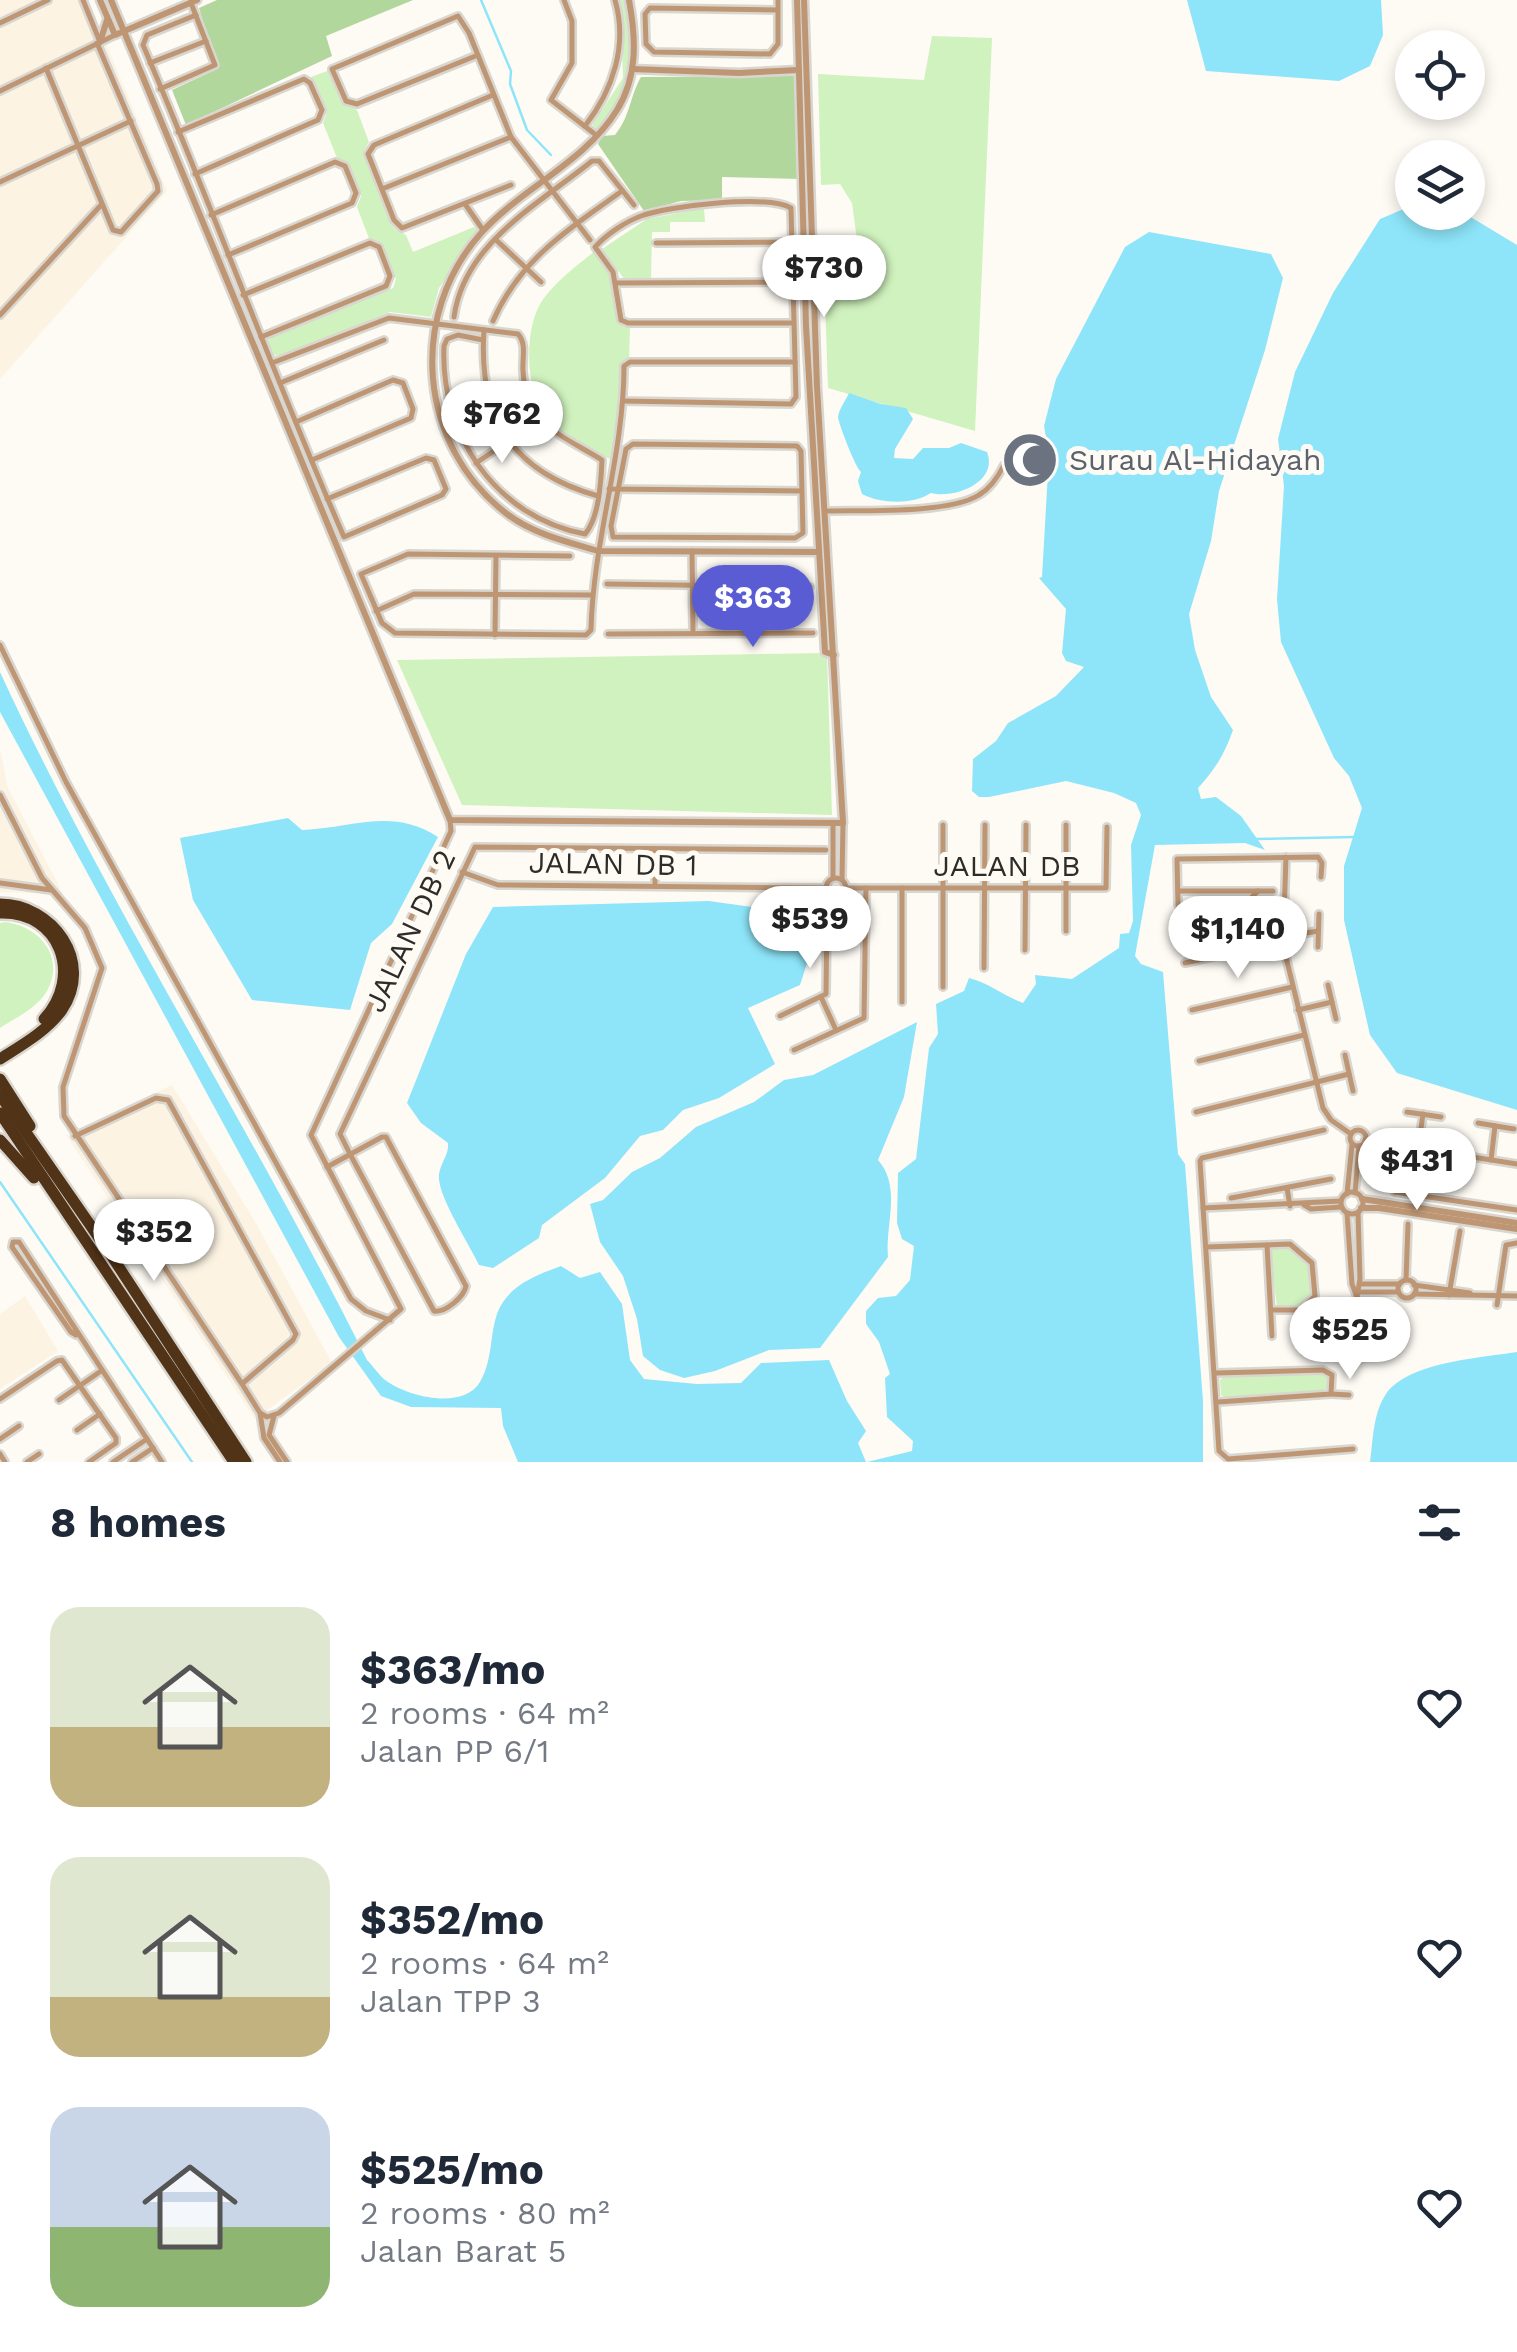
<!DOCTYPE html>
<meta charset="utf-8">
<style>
:root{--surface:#fff;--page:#f6f6f7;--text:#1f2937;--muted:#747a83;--accent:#5a5cd4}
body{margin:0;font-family:"Work Sans",sans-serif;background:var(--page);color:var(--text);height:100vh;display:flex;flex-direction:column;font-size:38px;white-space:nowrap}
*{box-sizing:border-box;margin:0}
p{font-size:32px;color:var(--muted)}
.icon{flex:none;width:55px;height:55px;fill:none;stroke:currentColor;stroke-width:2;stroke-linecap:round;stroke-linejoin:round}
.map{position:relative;height:1462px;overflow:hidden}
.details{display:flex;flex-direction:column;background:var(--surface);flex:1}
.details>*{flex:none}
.buttons{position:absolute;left:1395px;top:30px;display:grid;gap:20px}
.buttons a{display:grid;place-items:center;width:90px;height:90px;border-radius:50%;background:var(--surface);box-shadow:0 5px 15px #0003;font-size:50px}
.price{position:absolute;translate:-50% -85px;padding:0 22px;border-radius:35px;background:#fff;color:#222;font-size:32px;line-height:65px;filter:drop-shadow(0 2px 5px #0008)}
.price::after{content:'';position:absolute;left:50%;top:60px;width:30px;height:22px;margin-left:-15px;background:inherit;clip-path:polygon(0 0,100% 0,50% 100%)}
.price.on{background:var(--accent);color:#fff}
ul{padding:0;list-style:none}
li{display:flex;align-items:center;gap:30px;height:250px;padding:0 50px}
li span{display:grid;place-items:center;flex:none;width:280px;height:200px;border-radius:30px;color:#555}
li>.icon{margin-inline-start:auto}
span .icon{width:120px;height:120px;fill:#fffc;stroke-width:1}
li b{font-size:42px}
h2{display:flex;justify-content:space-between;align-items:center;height:120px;padding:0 50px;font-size:42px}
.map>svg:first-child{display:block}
.built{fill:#fcf3e3}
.green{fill:#d0f2be}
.forest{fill:#b1d79c}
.water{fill:#8ee5f9}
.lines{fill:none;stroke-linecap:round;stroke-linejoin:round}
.stream{stroke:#8ee5f9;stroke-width:2.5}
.minor-casing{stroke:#d9d6d0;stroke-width:10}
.tertiary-casing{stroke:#d9d6d0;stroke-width:11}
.motorway-casing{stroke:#d9d6d0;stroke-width:16}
.minor{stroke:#be9674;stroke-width:5}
.tertiary{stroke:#be9674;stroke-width:6}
.motorway{stroke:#513317;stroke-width:11}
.labels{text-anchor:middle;stroke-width:10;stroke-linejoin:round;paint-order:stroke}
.worship-label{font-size:30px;fill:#5b616d;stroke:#fefbf5;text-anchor:start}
.street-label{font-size:30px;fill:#2e2c29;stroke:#fefbf5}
</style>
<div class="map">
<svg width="1517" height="1462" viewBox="0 0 1517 1462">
<rect width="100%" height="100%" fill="#fefbf5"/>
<!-- built -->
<g class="built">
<path d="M 0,0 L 88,0 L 167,191 L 0,379 Z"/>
<path d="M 0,749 L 8,788 L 63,894 L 0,892 Z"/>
<path d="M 172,1085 L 257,1225 L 332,1363 L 255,1419 L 66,1135 Z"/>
<path d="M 25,1296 L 58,1351 L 0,1389 L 0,1314 Z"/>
</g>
<!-- green -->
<g class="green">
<path d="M 620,0 L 627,0 C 633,54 635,87 598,131 L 592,125 L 623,78 Z"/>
<path d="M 932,36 L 992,38 L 975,431 L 828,388 L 823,242 L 857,240 L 852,203 L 840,184 L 821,185 L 818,74 L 924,80 Z"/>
<path d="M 330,70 L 342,101 L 357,110 L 369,142 L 364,151 L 395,229 L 406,235 L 413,252 L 474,227 L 478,231 L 439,288 L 431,317 L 390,312 L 283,356 L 272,355 L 267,342 L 270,338 L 393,288 L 396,279 L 384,248 L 370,241 L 357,207 L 361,196 L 348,164 L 337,158 L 323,123 L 326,115 L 311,77 Z"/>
<path d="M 704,208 L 705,222 L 670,222 L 670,232 L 652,232 L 651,279 L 625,280 L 602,249 L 647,219 Z"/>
<path d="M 596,250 C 600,257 609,265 611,272 C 619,291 607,315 630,327 L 629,361 L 621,367 L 621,426 L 613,460 C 590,451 569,443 551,425 C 526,399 523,337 539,306 C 551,284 577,266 596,250 Z"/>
<path d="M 827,653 L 832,815 L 462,805 L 397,660 Z"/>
<path d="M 5,922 C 38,926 65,955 48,989 C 39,1007 17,1017 0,1028 L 0,923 Z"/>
<path d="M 1289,1247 L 1311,1266 L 1313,1290 L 1300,1305 L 1277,1306 L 1269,1252 L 1273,1248 Z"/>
<path d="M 1323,1372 L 1328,1377 L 1329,1386 L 1324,1391 L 1226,1398 L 1221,1395 L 1220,1380 L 1225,1375 Z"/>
</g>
<!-- forest -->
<g class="forest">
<path d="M 217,0 L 413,0 L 326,36 L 332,56 L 186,125 L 172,90 L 217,69 L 199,8 Z"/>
<path d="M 795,76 L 801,179 L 722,177 L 722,200 L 681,201 L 644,211 L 598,144 L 602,136 L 615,135 C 630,117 630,96 641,77 Z"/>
</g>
<!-- water -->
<g class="water">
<path d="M 1187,0 L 1381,0 L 1383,35 L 1370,66 L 1339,81 L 1206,71 Z"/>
<path d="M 1406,208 L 1412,212 L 1464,213 L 1517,245 L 1517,1110 L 1397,1073 L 1370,1035 L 1344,920 L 1344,866 L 1362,808 L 1349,776 L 1334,758 L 1281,642 L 1277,599 L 1284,486 L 1278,439 L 1295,372 L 1333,293 L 1380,219 Z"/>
<path d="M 1149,232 L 1271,254 L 1283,278 L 1265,350 L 1219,491 L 1211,541 L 1189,614 L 1195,650 L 1211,697 L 1233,730 C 1225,753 1215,770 1198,788 L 1201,799 L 1216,797 L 1241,816 L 1265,850 L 1245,843 L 1155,845 L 1135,956 L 1141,964 L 1163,972 L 1178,1154 L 1185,1164 L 1203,1401 L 1203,1462 L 867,1462 L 912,1451 L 913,1441 L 887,1417 L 885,1378 L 890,1374 L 879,1342 L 866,1324 L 866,1311 L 878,1298 L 896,1296 L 910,1280 L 914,1246 L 902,1239 L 897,1223 L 898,1173 L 916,1159 L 929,1048 L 938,1034 L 936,1004 L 964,991 L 969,978 C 989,983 1004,996 1023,1003 L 1036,984 L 1035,975 L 1072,979 L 1119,948 L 1120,934 L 1129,933 L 1133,921 L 1131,845 L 1141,815 L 1136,803 L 1114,793 L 1066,781 L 989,797 L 979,797 L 972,791 L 973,759 L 996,741 L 1008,723 L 1056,696 L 1084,667 L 1066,661 L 1062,653 L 1066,609 L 1039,578 L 1042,577 L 1049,455 L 1044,426 L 1056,379 L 1125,247 Z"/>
<path d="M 849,393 L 881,404 L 906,408 L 913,419 L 895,449 L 894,458 L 913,459 L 923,448 L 949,448 L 961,443 L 987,452 C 999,483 953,499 931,493 C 912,505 881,504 862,494 L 858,481 L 861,472 C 855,467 838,422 838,417 C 839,409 846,400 849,393 Z"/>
<path d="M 0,672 C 109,908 251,1127 367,1360 C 374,1367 380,1377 388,1382 C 410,1397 463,1410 480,1382 C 494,1358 489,1331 499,1309 C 511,1284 537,1275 561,1266 L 580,1278 L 600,1272 L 622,1304 L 630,1360 L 644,1379 L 697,1384 L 741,1383 L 761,1363 L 829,1360 L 847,1401 L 866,1431 L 858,1443 L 866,1462 L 518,1462 L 503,1426 L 501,1408 L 411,1407 L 381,1396 L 339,1337 L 0,712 Z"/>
<path d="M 288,818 L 302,830 C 353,828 392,807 438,837 L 392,924 L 371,943 L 350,1010 L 252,1000 L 193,900 L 180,838 Z"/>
<path d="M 709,901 L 759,908 L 798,933 L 810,954 L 800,985 L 748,1008 L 775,1064 L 719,1098 L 683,1110 L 663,1130 L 640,1136 L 605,1178 L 542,1225 L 539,1238 L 493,1268 L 479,1265 C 470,1245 436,1194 439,1174 C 441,1162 449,1155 448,1143 L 421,1123 L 407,1103 L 466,954 L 493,907 Z"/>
<path d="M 917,1022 L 904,1097 L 878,1160 C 902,1187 885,1224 888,1257 L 820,1348 L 769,1350 L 715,1371 L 684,1378 L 660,1370 L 643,1356 L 637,1319 L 623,1276 L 600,1242 L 590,1204 L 603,1200 L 632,1172 L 660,1158 L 696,1127 L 754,1102 L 784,1080 L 813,1075 Z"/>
<path d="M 1517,1352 L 1517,1462 L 1370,1462 C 1373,1440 1373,1413 1386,1394 C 1408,1362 1480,1358 1517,1352 Z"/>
</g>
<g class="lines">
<!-- stream -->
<g class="stream">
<path d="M 481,0 L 511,71 L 510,84 L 527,130 L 551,155"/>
<path d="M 1255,839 L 1353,837"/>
<path d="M 0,1182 L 192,1462"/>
</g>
<!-- minor casing -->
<g class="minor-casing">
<g id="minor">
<path d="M 83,0 L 100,42"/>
<path d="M 564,0 L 572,21 L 572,63 L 551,100 L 596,135"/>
<path d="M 778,0 L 778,44 L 770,54 L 654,52 L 646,44 L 645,14 L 650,8 L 778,10"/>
<path d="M 196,15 L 147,35 L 143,45 C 213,208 273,375 344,537 L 442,495 L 446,489 L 434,460 L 426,458 L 327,499"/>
<path d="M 0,23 L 48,0"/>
<path d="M 478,55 L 357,104 L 346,101 L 332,69 L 458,16 L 469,33 L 511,137 L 590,240"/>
<path d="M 150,63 L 206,41"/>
<path d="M 46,68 L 113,230 L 121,232 L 158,191 L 157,184 L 97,43"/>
<path d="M 160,89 L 215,65 L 191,3"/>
<path d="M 0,91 L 115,35"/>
<path d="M 493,95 L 374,145 L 368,154 L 394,220 L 402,228 L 511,185"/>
<path d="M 585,126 C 613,90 628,45 615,0"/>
<path d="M 178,132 L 304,79 L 310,83 L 322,110 L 318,120 L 195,174"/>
<path d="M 0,182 L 131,121"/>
<path d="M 382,189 L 511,137"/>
<path d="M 465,204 L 483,230"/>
<path d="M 211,215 L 335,162 L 345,166 L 356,193 L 352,203 L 228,255"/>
<path d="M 495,239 L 541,282"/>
<path d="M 656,243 L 792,242"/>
<path d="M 615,283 L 792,282"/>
<path d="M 243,295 L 370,243 L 379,247 L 390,276 L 386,286 L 261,337"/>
<path d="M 0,315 L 102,204"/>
<path d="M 454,317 C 464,243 539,204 592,161 L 599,161 L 634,205"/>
<path d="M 493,321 C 520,259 569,229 622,191"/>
<path d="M 484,330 C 478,418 512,472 598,496"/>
<path d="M 272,363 L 389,318 L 518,334 C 527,344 522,358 523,371 C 526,426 564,436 602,460 C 601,482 599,518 585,534 C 495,517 440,434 444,346 L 447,339 L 458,335 L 483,340"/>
<path d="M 280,383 L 384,340"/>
<path d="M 623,401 L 791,404 L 796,397 L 791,208 C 767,194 669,206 641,216 C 625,222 607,234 595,247 L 613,272 L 621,320 L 628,323 L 794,323"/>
<path d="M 296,422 L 393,380 L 403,383 L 413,409 L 411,418 L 312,460"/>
<path d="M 633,444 L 797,446 L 801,451 L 803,533 L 795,538 L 613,537 L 611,526 L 626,449 Z"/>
<path d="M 476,463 L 540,420"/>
<path d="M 609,489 L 801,491"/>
<path d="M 825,511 C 862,510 949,514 979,495 C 991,488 998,477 1004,465"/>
<path d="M 692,551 L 693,633"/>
<path d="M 570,556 L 408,554 L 361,574 L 382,623 L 395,633 L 586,635 L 591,630 C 593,540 624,455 624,366 L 630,362 L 795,362"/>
<path d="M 607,584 L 810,587"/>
<path d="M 376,611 L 414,594 L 592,595"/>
<path d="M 608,634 L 813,633"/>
<path d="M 495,635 L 496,556"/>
<path d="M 0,645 L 66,782 L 351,1299 L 366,1311 L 390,1320"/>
<path d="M 0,795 L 42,878 L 85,928 L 102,968 L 63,1087 L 64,1116 L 242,1384 L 260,1413 L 264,1438 L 280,1462"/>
<path d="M 833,823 L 833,878"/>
<path d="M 655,849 L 655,886"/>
<path d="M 1286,857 L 1283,945 L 1323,1108 L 1331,1120 L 1351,1134"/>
<path d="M 462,872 L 498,885 L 826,888"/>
<circle cx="836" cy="888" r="10"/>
<path d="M 842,879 L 843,823"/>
<path d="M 0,883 L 51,890"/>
<path d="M 847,888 L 1106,888 L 1107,827"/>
<path d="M 1178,891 L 1273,891"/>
<path d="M 1258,891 L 1250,899 L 1184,910 L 1178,905 L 1177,859 L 1318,857 L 1322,863 L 1321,877"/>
<path d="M 1066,931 L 1066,825"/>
<path d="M 1283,937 L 1318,931"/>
<path d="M 1318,947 L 1319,914"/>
<path d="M 1025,950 L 1026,825"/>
<path d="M 1185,963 L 1283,941"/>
<path d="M 984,968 L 985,825"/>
<path d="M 1328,985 L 1336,1019"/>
<path d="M 943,987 L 943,825"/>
<path d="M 821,997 L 836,1030"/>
<path d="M 902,1002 L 902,888"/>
<path d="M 1192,1010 L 1292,987"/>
<path d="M 1298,1010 L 1332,1002"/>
<path d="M 780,1016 L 826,994 L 827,917"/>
<path d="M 794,1050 L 864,1018 L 866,888"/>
<path d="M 1345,1055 L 1353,1091"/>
<path d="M 1199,1061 L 1304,1035"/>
<path d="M 1196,1112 L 1349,1074"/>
<path d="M 1407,1112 L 1441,1117"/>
<path d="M 1478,1123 L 1514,1129"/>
<path d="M 1324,1130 L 1202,1158 L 1200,1161 L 1219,1451 L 1228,1459 L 1353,1449"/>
<circle cx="1358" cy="1138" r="8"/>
<path d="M 75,1136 L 156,1098 L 168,1100 L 296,1334 L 293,1340 L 243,1383"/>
<path d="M 1365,1140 L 1517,1164"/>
<path d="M 1396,1145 L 1390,1185 L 1395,1192 L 1517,1210"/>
<path d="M 1418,1149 L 1423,1114"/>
<path d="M 1491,1160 L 1495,1126"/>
<path d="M 327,1167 L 382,1137 L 386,1137 L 466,1286 C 464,1297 445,1313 434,1311 L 350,1154 L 340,1134 L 475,847 L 826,850"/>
<path d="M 1287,1188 L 1290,1206"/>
<circle cx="1352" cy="1203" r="11"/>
<path d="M 1355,1193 L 1359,1146"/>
<path d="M 1347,1194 L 1352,1144"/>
<path d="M 1231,1198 L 1331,1179"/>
<path d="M 1304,1205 L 1311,1209 L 1341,1207"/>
<path d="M 1203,1208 L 1341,1201"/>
<path d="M 1347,1213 L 1352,1284 L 1357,1297"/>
<path d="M 1267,1245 L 1272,1336"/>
<path d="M 1206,1247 L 1290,1244 L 1312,1263 L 1315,1296 L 1300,1310 L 1272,1310"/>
<path d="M 1406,1280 L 1408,1224"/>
<circle cx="1407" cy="1289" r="9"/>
<path d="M 1360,1284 L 1399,1284"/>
<path d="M 1414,1285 L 1470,1293"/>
<path d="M 1356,1292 L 1398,1292"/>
<path d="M 1414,1294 L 1517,1296"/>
<path d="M 1449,1295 L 1460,1231"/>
<path d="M 1357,1297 L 1360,1279 L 1358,1212"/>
<path d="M 1497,1305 L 1506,1245 L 1517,1243"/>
<path d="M 76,1335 L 71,1332 L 12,1247 L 13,1242 L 19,1242 L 162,1462"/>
<path d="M 1216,1373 L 1323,1370 L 1332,1375 L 1331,1394 L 1218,1402"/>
<path d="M 1331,1394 L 1349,1395"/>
<path d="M 0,1399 L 57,1361 L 62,1360 L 116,1438 L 116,1443 L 89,1462"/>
<path d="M 59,1400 L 101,1371"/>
<path d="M 260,1413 L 267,1417 L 279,1413 L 401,1309 L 311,1135 L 451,831 L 450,820"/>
<path d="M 274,1416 L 269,1435 L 287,1462"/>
<path d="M 77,1430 L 100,1414"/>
<path d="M 0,1439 L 19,1426"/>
<path d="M 0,1454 L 5,1462"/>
<path d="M 27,1462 L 39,1454"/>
<path d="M 113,1462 L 147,1439"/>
<path d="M 132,1462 L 153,1448"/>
</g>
</g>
<!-- tertiary casing -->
<g class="tertiary-casing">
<g id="tertiary">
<path d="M 100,0 L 115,35 L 197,0"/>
<path d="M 111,0 L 450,820 L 843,823 L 817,387 L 804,0"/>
<path d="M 629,0 C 636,38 638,76 617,110 C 585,162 522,188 482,232 C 407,315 418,446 507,514 C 533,534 568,542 598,551 L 818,552"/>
<path d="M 797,0 L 806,326 L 825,652 L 834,655"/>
<path d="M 100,42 L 107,20"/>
<path d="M 632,69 L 739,73 L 798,70"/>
<path d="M 1362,1199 L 1517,1223"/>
<path d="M 1361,1208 L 1379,1208 L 1517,1229"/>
</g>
</g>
<!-- motorway casing -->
<g class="motorway-casing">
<g id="motorway">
<path d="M 0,904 C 52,904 95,961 62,1010 C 47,1031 22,1045 0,1059"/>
<path d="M 0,913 C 61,911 83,977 44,1019"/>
<path d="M 0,1079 L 30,1126"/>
<path d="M 0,1095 L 111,1255 L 246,1462"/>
<path d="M 0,1113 L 234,1462"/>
<path d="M 0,1140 L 34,1178"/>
</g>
</g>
<!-- minor -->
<use href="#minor" class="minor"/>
<!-- tertiary -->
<use href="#tertiary" class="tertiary"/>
<!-- motorway -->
<use href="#motorway" class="motorway"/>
</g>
<!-- icons -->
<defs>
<g id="mosque-disc" transform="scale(2.875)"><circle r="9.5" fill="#6b7280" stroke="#fefbf5"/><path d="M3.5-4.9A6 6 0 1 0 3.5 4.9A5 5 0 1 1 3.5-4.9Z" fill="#fff"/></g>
</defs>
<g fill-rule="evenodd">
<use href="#mosque-disc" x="1030" y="460"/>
</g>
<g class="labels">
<!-- worship labels -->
<g class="worship-label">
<text x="1069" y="470">Surau Al-Hidayah</text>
</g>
<!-- street labels -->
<g class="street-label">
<text transform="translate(613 864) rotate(1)" y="10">JALAN DB 1</text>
<text x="1007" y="876">JALAN DB</text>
<text transform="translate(410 931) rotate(-65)" y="10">JALAN DB 2</text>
</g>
</g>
</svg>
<div class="buttons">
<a><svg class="icon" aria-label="locate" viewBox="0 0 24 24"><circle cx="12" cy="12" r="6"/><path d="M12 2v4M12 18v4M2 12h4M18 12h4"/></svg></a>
<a><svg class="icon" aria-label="layers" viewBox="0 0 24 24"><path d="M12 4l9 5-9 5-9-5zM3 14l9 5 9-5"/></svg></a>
</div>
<b class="price" style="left:824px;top:320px">$730</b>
<b class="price" style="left:502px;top:466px">$762</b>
<b class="price on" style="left:753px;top:650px">$363</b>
<b class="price" style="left:810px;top:971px">$539</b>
<b class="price" style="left:1238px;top:981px">$1,140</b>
<b class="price" style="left:1417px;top:1213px">$431</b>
<b class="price" style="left:154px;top:1284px">$352</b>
<b class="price" style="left:1350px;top:1382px">$525</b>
</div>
<section class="details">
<h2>8 homes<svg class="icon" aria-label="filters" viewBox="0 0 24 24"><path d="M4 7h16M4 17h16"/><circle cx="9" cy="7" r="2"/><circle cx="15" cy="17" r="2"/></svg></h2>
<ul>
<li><span style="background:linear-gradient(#dfe7d0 60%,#c2b280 0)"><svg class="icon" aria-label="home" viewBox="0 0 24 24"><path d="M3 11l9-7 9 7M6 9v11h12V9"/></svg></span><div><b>$363/mo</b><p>2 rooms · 64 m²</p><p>Jalan PP 6/1</p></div><svg class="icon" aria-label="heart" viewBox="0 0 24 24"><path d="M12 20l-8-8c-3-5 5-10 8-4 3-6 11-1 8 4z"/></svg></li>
<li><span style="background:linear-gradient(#dfe7d0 70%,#c2b280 0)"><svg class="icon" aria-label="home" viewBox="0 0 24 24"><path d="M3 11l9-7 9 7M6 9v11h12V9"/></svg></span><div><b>$352/mo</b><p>2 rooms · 64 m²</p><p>Jalan TPP 3</p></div><svg class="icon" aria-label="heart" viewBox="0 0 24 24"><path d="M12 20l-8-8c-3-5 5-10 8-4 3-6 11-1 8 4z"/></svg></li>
<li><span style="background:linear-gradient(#c9d6e8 60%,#8fb573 0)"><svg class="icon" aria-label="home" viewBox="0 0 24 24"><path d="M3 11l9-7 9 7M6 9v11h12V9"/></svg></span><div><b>$525/mo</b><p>2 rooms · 80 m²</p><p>Jalan Barat 5</p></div><svg class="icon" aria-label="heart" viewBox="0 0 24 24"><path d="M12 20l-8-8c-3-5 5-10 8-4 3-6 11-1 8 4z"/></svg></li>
</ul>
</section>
